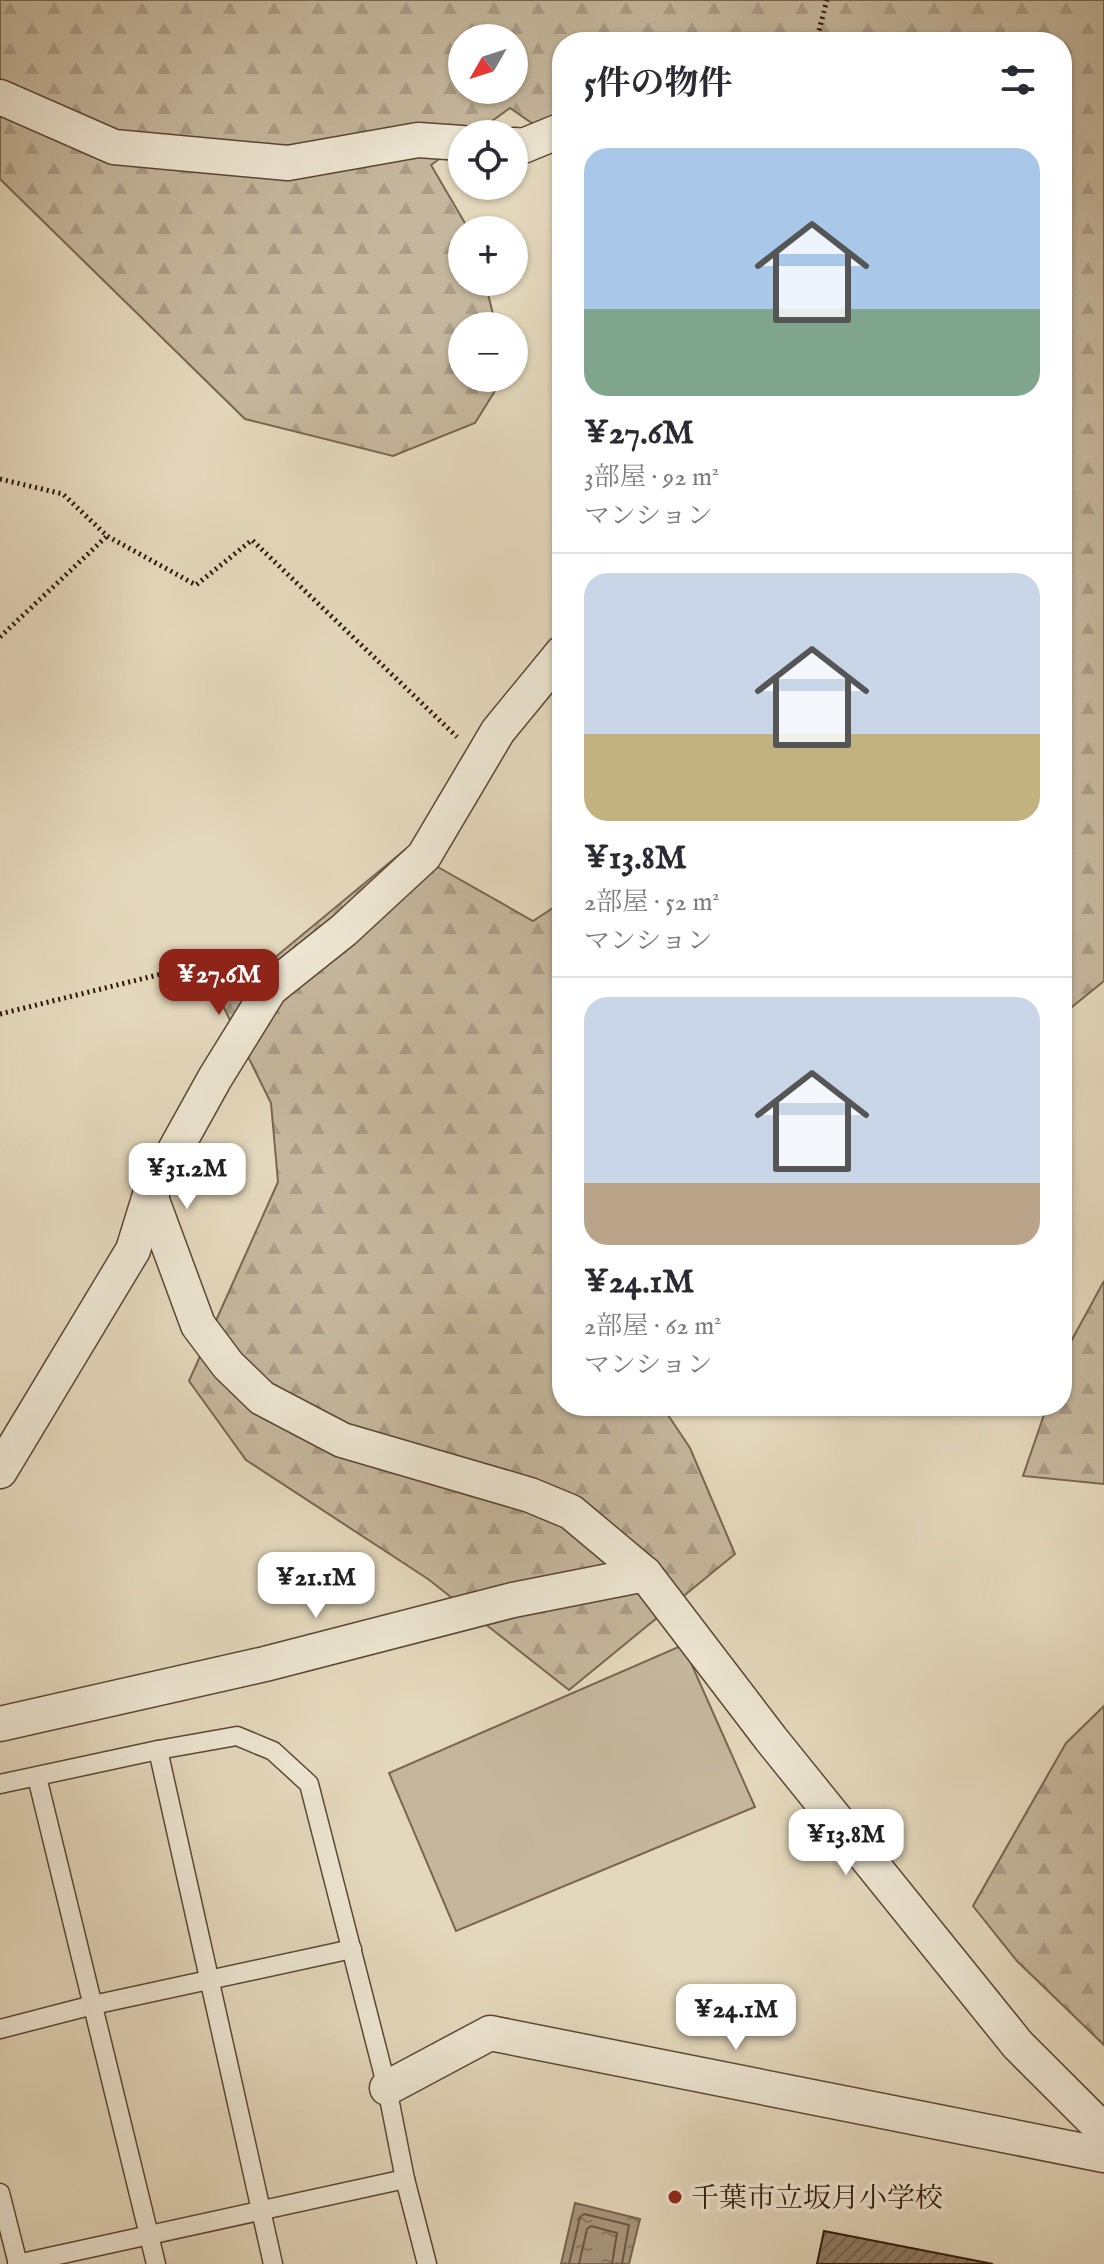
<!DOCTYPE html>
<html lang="ja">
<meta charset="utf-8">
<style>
:root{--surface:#fff;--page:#f7f7f7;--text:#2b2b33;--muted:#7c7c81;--line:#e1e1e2;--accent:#8f2418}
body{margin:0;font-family:"IM FELL English","Noto Serif JP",serif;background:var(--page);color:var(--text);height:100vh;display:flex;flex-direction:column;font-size:30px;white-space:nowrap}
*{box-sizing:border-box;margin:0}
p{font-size:26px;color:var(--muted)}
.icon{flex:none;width:44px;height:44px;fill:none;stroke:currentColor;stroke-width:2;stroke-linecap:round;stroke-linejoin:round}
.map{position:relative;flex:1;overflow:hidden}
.side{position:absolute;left:552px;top:32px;width:520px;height:1384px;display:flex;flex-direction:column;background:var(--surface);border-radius:32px;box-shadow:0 2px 6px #0004}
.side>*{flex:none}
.needle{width:52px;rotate:231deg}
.fabs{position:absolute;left:448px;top:24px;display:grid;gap:16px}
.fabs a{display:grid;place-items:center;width:80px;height:80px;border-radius:50%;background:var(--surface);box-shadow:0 2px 6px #0004;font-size:40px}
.price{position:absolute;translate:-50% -68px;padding:0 18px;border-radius:16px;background:#fff;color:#222;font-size:26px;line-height:52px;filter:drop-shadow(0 2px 4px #0008)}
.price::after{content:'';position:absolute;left:50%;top:48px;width:24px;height:18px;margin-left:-12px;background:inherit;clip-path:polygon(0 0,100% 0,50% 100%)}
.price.on{background:var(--accent);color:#fff}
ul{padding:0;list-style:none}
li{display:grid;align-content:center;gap:16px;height:424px;padding:0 32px}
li+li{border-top:2px solid var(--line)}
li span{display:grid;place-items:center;height:248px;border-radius:24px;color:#555}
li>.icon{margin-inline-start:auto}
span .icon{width:144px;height:144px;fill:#fffc;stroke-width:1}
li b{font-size:34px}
h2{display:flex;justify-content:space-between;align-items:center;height:96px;padding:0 32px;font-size:34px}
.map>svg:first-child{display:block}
.green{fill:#c5b79d;stroke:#7a6651;stroke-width:2}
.forest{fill:url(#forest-firs);stroke:#7a6651;stroke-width:2;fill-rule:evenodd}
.water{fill:url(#water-ripples);stroke:#77624e;stroke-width:2}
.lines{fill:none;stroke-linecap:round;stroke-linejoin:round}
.shore{stroke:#6c5642;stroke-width:2}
.building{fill:url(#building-hatch);stroke:#301505;stroke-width:2}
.lane-casing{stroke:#5d4633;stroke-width:21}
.street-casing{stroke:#5d4633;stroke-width:37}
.path{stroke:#301505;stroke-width:5;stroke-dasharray:2 4;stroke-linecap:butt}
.lane{stroke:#ede6d3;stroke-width:18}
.street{stroke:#ede6d3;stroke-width:34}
.poi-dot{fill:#8f2418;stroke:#ede6d3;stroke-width:3}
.labels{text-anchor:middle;stroke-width:7;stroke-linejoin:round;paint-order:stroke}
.poi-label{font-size:28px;fill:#301505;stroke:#ede6d3;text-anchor:start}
</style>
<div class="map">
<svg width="1104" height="2264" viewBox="0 0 1104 2264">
<defs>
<pattern id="forest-firs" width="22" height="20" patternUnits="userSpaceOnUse" patternTransform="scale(2)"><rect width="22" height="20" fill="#c5b79d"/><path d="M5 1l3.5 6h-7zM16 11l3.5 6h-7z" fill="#aa9c86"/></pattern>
<pattern id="water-ripples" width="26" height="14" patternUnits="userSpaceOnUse" patternTransform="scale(2)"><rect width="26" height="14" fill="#a7967e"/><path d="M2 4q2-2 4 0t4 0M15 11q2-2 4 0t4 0" fill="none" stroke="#887965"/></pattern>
<pattern id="building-hatch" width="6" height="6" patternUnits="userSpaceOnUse" patternTransform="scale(2)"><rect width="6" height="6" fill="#8e7a64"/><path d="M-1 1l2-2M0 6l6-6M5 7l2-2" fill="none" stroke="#746350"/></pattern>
</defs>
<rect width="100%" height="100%" fill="#e4d8bc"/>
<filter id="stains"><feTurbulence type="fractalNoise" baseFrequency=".0025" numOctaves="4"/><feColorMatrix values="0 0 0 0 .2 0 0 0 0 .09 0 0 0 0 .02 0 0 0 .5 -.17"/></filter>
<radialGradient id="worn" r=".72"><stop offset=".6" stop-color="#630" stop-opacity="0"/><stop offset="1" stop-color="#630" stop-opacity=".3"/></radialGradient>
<!-- green -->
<path class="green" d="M 683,1645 L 755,1807 L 456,1931 L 389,1773 Z"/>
<!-- forest -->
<g class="forest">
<path d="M 0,0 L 1104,0 L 1104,981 L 1062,1015 L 1062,42 L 562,42 L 562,144 L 510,108 L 431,165 L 469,230 L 462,230 L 462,282 L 485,282 L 496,326 L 462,326 L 462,378 L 503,378 L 475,423 L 393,456 L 245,419 L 0,179 ZM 462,38 L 514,38 L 514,90 L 462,90 Z"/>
<path d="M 406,849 L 533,921 L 562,902 L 562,1406 L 662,1406 L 690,1448 L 735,1554 L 569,1690 L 428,1579 L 246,1460 L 189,1381 L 278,1182 L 271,1103 L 221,1002 Z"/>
<path d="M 1104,1281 L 1104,1484 L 1023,1476 L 1047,1406 L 1062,1406 L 1062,1364 L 1068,1347 Z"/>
<path d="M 1104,1706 L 1104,2045 L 1017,1961 L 973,1906 L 1066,1743 Z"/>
</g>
<!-- water -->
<path class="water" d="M 575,2203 L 640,2219 L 629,2264 L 561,2264 Z"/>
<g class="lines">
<!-- shore -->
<g class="shore">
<path d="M 569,2264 L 580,2217 L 584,2214 L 629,2225 L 622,2264"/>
<path d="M 579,2264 L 587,2229 L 591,2226 L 617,2233 L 612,2264"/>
</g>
</g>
<!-- building -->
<path class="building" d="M 824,2231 L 993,2264 L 817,2264 Z"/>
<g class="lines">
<!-- lane casing -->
<g class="lane-casing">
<g id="lane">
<path d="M 158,1750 L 273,2264"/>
<path d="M 37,1777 L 156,2264"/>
<path d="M 0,1784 L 158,1750 L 237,1736 L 273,1751 L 309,1784 L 387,2088 L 405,2179 L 427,2264"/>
<path d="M 0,2029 L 93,2005 L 352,1949"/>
<path d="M 0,2193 L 18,2264"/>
<path d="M 17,2264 L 405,2179"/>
</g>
</g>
<!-- street casing -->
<g class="street-casing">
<g id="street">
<path d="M 0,97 L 114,147 L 288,163 L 418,140 L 462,143"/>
<path d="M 514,145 L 523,146 L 562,130"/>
<path d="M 150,1195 L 198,1325 L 228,1365 L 262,1398 L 342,1440 L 530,1495 L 571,1512 L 645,1574 L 771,1739 L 1018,2045 L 1104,2131"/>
<path d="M 0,1471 L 133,1250 L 150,1195 L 215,1078 L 270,989 L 344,930 L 424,856 L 498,731 L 562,653"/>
<path d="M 0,1724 L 265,1664 L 513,1600 L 645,1574"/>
<path d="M 387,2088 L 490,2033 L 1104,2155"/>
</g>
</g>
<!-- path -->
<g class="path">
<path d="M 816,42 L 827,0"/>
<path d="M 0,479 L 63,494 L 107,536 L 196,585 L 252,540 L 457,737"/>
<path d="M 0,637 L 107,536"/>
<path d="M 0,1014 L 218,960 L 242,973"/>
</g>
<!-- lane -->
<use href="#lane" class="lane"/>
<!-- street -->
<use href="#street" class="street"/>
</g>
<!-- markers -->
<circle class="poi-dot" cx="675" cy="2197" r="8"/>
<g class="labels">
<!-- poi labels -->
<g class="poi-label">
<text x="691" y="2207">千葉市立坂月小学校</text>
</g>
</g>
<rect width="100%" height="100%" filter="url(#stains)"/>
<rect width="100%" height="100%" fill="url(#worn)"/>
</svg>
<div class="fabs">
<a><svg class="needle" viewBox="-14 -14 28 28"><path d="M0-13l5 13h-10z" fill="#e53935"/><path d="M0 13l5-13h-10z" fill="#7c7c81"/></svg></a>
<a><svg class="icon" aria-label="locate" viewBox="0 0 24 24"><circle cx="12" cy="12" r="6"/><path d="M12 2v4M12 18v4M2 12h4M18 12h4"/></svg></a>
<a>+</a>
<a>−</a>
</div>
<b class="price on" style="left:219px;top:1017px">¥27.6M</b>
<b class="price" style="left:187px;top:1211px">¥31.2M</b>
<b class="price" style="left:316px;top:1620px">¥21.1M</b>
<b class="price" style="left:846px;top:1877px">¥13.8M</b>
<b class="price" style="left:736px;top:2052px">¥24.1M</b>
<section class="side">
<h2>5件の物件<svg class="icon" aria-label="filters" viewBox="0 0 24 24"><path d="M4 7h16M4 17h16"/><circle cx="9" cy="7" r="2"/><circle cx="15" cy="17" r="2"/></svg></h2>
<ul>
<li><span style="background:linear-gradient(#a9c7e8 65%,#7fa58c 0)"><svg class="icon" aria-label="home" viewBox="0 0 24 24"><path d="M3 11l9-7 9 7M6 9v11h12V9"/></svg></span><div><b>¥27.6M</b><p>3部屋 · 92 m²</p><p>マンション</p></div></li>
<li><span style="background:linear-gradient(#c9d6e8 65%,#c2b280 0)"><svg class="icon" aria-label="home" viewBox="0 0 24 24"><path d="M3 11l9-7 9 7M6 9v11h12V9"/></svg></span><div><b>¥13.8M</b><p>2部屋 · 52 m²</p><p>マンション</p></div></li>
<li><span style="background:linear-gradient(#c9d6e8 75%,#b9a48a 0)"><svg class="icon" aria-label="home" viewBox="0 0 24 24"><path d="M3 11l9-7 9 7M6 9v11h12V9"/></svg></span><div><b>¥24.1M</b><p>2部屋 · 62 m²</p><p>マンション</p></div></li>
</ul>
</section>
</div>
